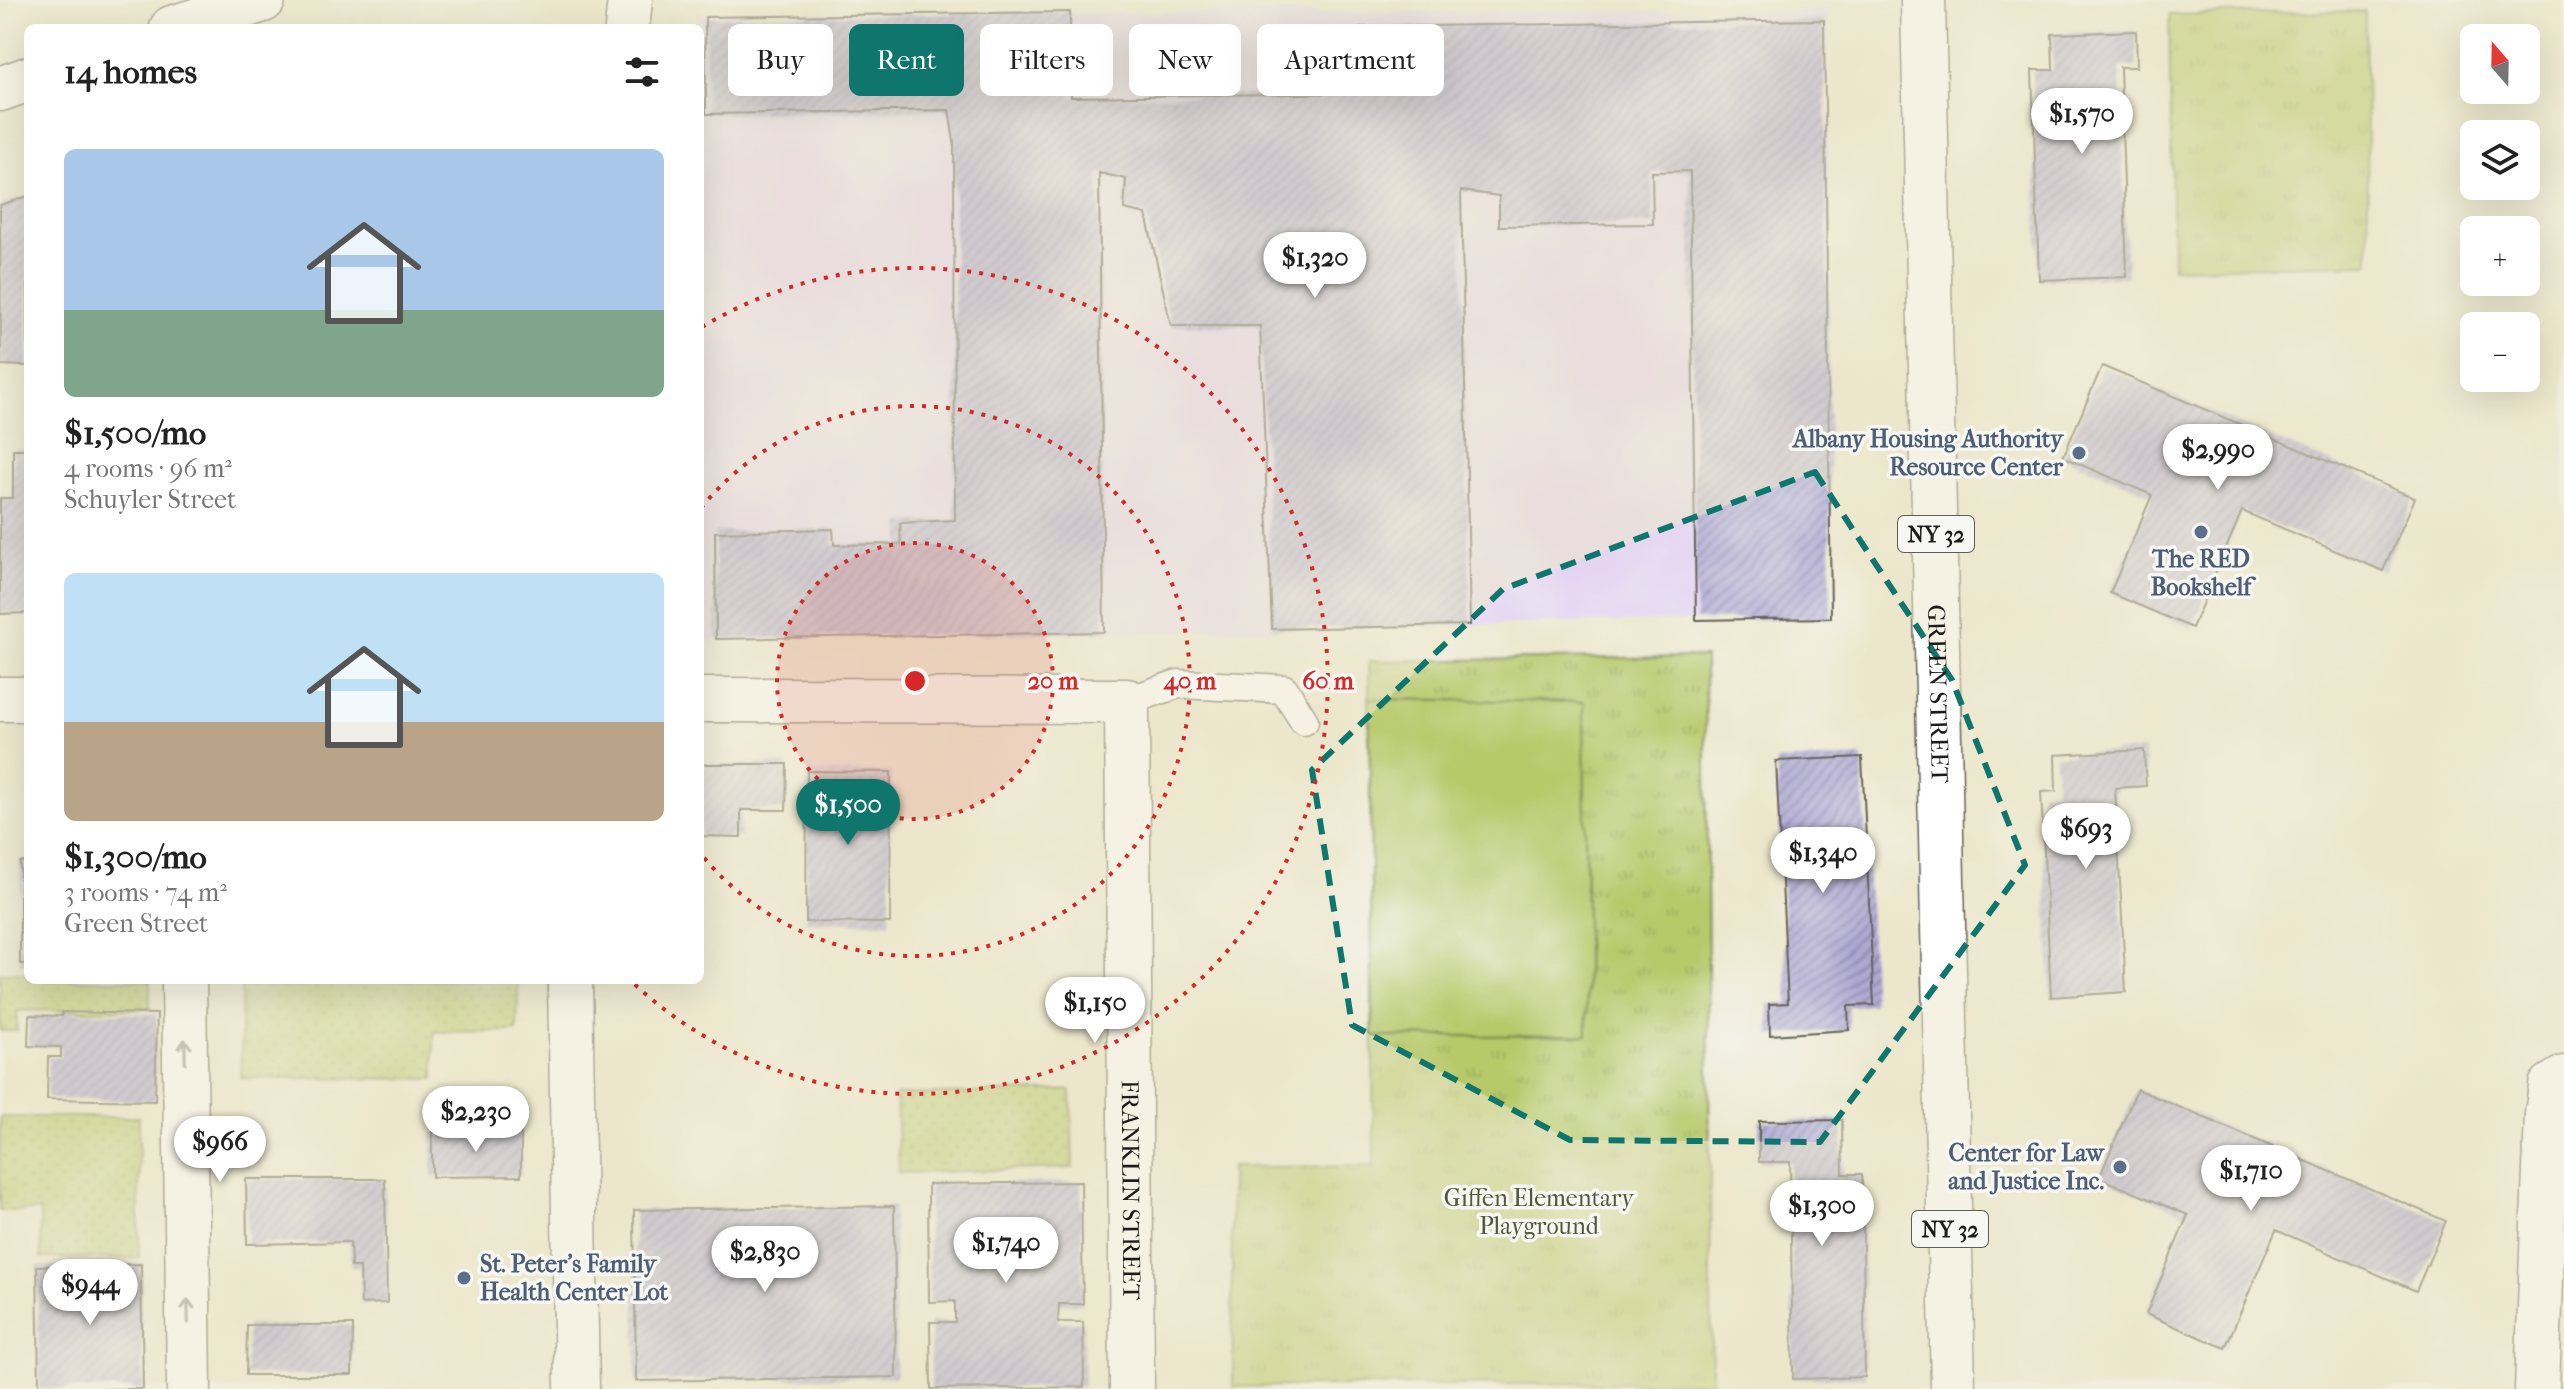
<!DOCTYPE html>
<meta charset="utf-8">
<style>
:root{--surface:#fff;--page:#f6f6f6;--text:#222;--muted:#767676;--accent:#0f766e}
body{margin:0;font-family:"IM FELL French Canon",serif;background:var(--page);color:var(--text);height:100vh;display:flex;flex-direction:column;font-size:30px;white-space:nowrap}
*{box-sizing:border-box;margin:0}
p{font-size:26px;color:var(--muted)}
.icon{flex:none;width:44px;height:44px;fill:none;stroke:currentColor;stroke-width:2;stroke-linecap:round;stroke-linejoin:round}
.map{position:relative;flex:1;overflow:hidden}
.details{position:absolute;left:24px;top:24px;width:680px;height:960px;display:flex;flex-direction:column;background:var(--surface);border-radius:12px;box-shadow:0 8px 32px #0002}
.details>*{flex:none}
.banner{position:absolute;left:728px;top:24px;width:760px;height:72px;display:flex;gap:16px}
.needle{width:52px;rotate:340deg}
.fabs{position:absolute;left:2460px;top:24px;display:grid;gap:16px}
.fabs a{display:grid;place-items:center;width:80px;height:80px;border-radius:12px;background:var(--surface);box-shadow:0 8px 32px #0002;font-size:40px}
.price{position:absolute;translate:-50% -68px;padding:0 18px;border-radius:28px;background:#fff;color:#222;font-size:26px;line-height:52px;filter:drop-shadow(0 2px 4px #0008)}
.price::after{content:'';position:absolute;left:50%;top:48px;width:24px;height:18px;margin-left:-12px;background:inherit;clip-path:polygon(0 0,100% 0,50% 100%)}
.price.on{background:var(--accent);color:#fff}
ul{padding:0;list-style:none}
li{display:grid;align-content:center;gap:16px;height:424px;padding:0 40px}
li span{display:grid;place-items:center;height:248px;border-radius:12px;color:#555}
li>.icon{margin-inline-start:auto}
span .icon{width:144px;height:144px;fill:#fffc;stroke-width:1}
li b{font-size:34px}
h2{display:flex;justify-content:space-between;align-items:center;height:96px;padding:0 40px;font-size:34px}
.chip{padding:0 28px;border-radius:12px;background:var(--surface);box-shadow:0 8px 32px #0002;font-size:28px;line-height:72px}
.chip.on{background:var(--accent);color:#fff}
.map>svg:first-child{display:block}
.built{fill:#e4d3f2}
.grass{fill:url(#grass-dots);stroke:#6a7244;stroke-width:2}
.park{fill:url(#park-tufts);stroke:#6a7244;stroke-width:2}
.pitch{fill:#b8c96b;stroke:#6a7244;stroke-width:2}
.building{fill:url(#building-hatch)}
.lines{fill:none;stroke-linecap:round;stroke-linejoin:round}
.service-casing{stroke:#65635a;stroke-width:31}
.minor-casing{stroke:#65635a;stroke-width:47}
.tertiary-casing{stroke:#65635a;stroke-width:47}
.primary-casing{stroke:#65635a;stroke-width:47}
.service{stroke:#fff;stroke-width:28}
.minor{stroke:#fff;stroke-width:44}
.tertiary{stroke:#fff;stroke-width:44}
.primary{stroke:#fff;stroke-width:44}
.oneway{stroke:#999}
.marked{fill:none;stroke:#0f766e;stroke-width:6;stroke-dasharray:16 10;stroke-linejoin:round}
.ring{fill:none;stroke:#d62828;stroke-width:4;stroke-dasharray:4 8}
.service-dot{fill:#5c6f8a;stroke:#f6f6f2;stroke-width:3}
.labels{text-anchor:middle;stroke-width:7;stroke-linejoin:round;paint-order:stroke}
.shield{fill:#f6f6f2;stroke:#5d5d5c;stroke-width:2}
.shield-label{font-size:22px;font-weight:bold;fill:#1c1c1c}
.service-label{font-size:24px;font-weight:bold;fill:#4e5e75;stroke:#f6f6f2;text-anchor:end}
.street-label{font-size:24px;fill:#1c1c1c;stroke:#f6f6f2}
.park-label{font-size:24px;fill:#535938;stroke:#f6f6f2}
.centre{fill:#d62828;stroke:#f6f6f2;stroke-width:4}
.ring-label{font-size:24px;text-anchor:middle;font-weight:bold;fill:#d62828;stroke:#f6f6f2;stroke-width:7;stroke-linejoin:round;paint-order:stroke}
</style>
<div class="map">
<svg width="2564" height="1389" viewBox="0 0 2564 1389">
<defs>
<pattern id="grass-dots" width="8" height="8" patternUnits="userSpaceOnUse" patternTransform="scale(2)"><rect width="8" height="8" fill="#b8c96b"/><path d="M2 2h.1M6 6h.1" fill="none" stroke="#9eac5c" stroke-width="1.8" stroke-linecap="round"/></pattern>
<pattern id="park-tufts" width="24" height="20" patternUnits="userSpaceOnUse" patternTransform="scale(2)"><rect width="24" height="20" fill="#b8c96b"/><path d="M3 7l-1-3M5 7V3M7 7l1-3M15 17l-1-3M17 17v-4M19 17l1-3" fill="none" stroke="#9eac5c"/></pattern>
<pattern id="building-hatch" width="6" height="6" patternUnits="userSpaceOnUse" patternTransform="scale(2)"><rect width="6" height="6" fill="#aea8d3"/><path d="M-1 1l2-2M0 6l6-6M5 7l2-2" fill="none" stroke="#8d88aa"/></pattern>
</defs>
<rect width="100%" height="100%" fill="#f6f6f2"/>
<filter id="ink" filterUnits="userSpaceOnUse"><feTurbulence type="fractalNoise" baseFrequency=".0125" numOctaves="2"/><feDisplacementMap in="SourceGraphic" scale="16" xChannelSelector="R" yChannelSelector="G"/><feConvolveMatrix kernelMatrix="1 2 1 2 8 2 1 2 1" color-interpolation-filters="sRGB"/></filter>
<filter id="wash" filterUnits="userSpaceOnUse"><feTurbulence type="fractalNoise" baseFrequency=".006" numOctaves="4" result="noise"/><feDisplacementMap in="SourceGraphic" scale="32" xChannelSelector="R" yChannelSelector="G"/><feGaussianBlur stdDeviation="1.8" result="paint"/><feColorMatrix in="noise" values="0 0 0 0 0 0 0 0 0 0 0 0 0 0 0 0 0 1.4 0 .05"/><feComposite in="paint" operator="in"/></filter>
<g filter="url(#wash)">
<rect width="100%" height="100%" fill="#ece7cc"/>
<!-- built -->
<path class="built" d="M 1828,11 L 1831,618 L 700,640 L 699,14 Z"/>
<!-- grass -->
<g class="grass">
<path d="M 0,973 L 28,973 L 28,980 L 150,980 L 150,1009 L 17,1011 L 17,1031 L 0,1031 Z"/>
<path d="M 241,980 L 518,980 L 517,1031 L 434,1032 L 434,1079 L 241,1078 Z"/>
<path d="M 1071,1090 L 1073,1168 L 899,1173 L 896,1095 Z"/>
<path d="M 0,1117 L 139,1117 L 139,1258 L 41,1258 L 40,1211 L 0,1211 Z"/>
</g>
<!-- park -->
<g class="park">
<path d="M 2365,11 L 2369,264 L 2173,268 L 2169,15 Z"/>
<path d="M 1705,657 L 1712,1382 L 1233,1387 L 1231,1167 L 1374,1166 L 1369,661 Z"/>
</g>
<!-- pitch -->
<path class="pitch" d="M 1369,699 L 1584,702 L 1587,1035 L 1373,1037 Z"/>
<g id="blocks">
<!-- building -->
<g class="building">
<path d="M 1070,12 L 1071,97 L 1362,93 L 1360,27 L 1824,20 L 1831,618 L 1696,620 L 1690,171 L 1652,172 L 1653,224 L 1499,226 L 1499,196 L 1461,191 L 1470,625 L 1272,629 L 1260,326 L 1171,326 L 1146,214 L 1124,209 L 1126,179 L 1099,173 L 1104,632 L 716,639 L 715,532 L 833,529 L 834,545 L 901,544 L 900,523 L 955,520 L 954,141 L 949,110 L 706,114 L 705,17 Z"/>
<path d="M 2136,31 L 2137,67 L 2120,67 L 2127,277 L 2039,280 L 2032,70 L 2053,70 L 2052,34 Z"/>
<path d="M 28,196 L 28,366 L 1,365 L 0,205 Z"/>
<path d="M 2102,366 L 2415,498 L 2383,571 L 2242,511 L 2192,628 L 2110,593 L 2152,495 L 2063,457 Z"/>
<path d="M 13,449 L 28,449 L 28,613 L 0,614 L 0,498 L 13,498 Z"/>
<path d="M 2144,750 L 2146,786 L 2115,788 L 2126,992 L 2051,997 L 2041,792 L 2056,791 L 2055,755 Z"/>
<path d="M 1862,757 L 1874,1005 L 1848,1006 L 1849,1030 L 1770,1035 L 1769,1004 L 1788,1003 L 1776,761 Z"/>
<path d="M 700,764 L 787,764 L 786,810 L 741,810 L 741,837 L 700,836 Z"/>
<path d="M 807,771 L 891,772 L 890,923 L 806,922 Z"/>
<rect x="20" y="862" width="8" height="102"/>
<path d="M 62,1012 L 157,1014 L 155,1101 L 47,1099 L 48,1057 L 61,1057 L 61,1047 L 28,1046 L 29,1015 L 62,1016 Z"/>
<path d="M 2137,1089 L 2446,1221 L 2416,1291 L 2276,1230 L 2225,1348 L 2146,1314 L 2188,1215 L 2099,1178 Z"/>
<path d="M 1842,1120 L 1843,1174 L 1862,1174 L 1865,1377 L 1793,1379 L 1790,1162 L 1759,1162 L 1759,1121 Z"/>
<path d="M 521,1131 L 521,1176 L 432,1177 L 432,1132 Z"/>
<path d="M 246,1179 L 385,1179 L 387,1303 L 361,1304 L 360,1267 L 351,1267 L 350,1242 L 247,1244 Z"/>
<path d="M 1081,1182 L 1083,1304 L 1059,1304 L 1058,1322 L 1083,1322 L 1084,1387 L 931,1389 L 930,1322 L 955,1322 L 955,1301 L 929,1302 L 928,1184 Z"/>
<path d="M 894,1206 L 896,1377 L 636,1381 L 634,1210 Z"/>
<path d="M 141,1264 L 143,1389 L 39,1389 L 37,1266 Z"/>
<path d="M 247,1325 L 353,1325 L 352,1375 L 246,1375 Z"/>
</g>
</g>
</g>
<g filter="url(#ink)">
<use href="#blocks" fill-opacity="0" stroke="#65635a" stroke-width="2"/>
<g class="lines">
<!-- service casing -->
<g class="service-casing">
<path id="service" d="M 1127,701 L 1178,684 L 1284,689 L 1304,721"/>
</g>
<!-- minor casing -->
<g class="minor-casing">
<g id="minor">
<path d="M 0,699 L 28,699"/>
<path id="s1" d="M 700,700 L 1127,701 L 1132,1389"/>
<path d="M 184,980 L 189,1389"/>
<path d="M 2537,1389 L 2547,1114 L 2551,1086 L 2564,1078"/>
</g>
</g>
<!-- tertiary casing -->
<g class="tertiary-casing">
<g id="tertiary">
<path d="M 172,28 L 263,0"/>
<path d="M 0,89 L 28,79"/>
</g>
</g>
<!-- primary casing -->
<g class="primary-casing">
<g id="primary">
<path id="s2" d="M 1923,0 L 1953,1389"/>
<path d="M 627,28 L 630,0"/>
<path d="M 570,980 L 577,1389"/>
</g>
</g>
<!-- service -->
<use href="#service" class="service"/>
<!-- minor -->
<use href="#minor" class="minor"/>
<!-- tertiary -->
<use href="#tertiary" class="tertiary"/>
<!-- primary -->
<use href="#primary" class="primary"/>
</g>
<!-- one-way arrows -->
<defs><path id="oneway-shaft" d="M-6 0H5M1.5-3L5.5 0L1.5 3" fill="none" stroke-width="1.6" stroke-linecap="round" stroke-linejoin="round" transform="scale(2)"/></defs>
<g class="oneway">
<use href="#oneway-shaft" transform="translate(185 1051) rotate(-91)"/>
<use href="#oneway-shaft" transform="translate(188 1311) rotate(-91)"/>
</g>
</g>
<!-- marked area -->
<path d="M0 0H2564V1389H0ZM 1815,472 L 1952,680 L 2025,865 L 1820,1142 L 1570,1140 L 1352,1025 L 1312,770 L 1503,589 Z" fill="#ece7cc" fill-opacity=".55" fill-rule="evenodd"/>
<path class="marked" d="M 1815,472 L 1952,680 L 2025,865 L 1820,1142 L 1570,1140 L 1352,1025 L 1312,770 L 1503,589 Z"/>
<!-- distance rings -->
<circle cx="915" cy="681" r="138" fill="#d62828" fill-opacity=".12"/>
<g class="ring">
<circle cx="915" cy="681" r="138"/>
<path d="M701 508A275 275 0 1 1 701 854"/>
<path d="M702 327A413 413 0 1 1 631 981"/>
</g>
<!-- markers -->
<g class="service-dot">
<circle cx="2079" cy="453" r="8"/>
<circle cx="2201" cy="532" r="8"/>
<circle cx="2120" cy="1167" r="8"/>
<circle cx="464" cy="1278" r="8"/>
</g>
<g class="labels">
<!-- shield labels -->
<g class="shield">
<rect x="1898" y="516" width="76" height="36" rx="6"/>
<rect x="1912" y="1211" width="76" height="36" rx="6"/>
</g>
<g class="shield-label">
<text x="1936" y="542">NY 32</text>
<text x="1950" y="1237">NY 32</text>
</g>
<!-- service labels -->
<g class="service-label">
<text x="2063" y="447">Albany Housing Authority<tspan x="2063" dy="28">Resource Center</tspan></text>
<text x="2201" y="567" text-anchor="middle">The RED<tspan x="2201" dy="28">Bookshelf</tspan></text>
<text x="2104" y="1161">Center for Law<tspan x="2104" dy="28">and Justice Inc.</tspan></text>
<text x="480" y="1272" text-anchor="start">St. Peter's Family<tspan x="480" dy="28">Health Center Lot</tspan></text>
</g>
<!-- street labels -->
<g class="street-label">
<text dy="8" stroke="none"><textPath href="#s2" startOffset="694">GREEN STREET</textPath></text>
<text dy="8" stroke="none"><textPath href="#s1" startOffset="916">FRANKLIN STREET</textPath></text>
</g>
<!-- park labels -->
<g class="park-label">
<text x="1539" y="1206">Giffen Elementary<tspan x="1539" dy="28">Playground</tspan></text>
</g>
</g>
<circle cx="915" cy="681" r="12" class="centre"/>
<g class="ring-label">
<text x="1053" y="689">20 m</text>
<text x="1190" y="689">40 m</text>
<text x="1328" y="689">60 m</text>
</g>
</svg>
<div class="fabs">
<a><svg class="needle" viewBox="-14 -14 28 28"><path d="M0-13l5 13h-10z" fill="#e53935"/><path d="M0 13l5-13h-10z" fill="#767676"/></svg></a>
<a><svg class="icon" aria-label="layers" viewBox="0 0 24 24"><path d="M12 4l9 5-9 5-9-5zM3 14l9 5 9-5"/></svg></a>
<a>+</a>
<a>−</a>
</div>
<b class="price" style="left:2082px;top:156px">$1,570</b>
<b class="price" style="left:1315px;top:300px">$1,320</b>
<b class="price" style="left:2218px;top:492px">$2,990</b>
<b class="price on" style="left:848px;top:847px">$1,500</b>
<b class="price" style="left:2086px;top:871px">$693</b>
<b class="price" style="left:1823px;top:895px">$1,340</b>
<b class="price" style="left:1095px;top:1045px">$1,150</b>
<b class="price" style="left:476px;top:1154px">$2,230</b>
<b class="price" style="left:220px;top:1184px">$966</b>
<b class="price" style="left:2251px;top:1213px">$1,710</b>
<b class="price" style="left:1822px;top:1248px">$1,300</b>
<b class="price" style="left:1006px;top:1285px">$1,740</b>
<b class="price" style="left:765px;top:1294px">$2,830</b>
<b class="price" style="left:90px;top:1327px">$944</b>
<div class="banner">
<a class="chip">Buy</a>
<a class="chip on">Rent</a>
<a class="chip">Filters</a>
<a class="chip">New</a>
<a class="chip">Apartment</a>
</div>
<section class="details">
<h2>14 homes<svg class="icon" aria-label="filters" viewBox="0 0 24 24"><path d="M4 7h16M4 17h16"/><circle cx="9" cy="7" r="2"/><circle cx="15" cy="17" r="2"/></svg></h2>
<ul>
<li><span style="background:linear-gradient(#a9c7e8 65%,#7fa58c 0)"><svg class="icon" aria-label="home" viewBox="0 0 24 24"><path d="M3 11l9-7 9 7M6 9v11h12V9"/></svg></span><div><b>$1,500/mo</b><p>4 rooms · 96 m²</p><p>Schuyler Street</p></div></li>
<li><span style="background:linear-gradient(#bfe0f5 60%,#b9a48a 0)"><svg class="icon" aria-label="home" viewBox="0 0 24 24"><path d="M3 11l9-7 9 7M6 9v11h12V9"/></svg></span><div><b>$1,300/mo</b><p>3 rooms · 74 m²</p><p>Green Street</p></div></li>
</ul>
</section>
</div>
